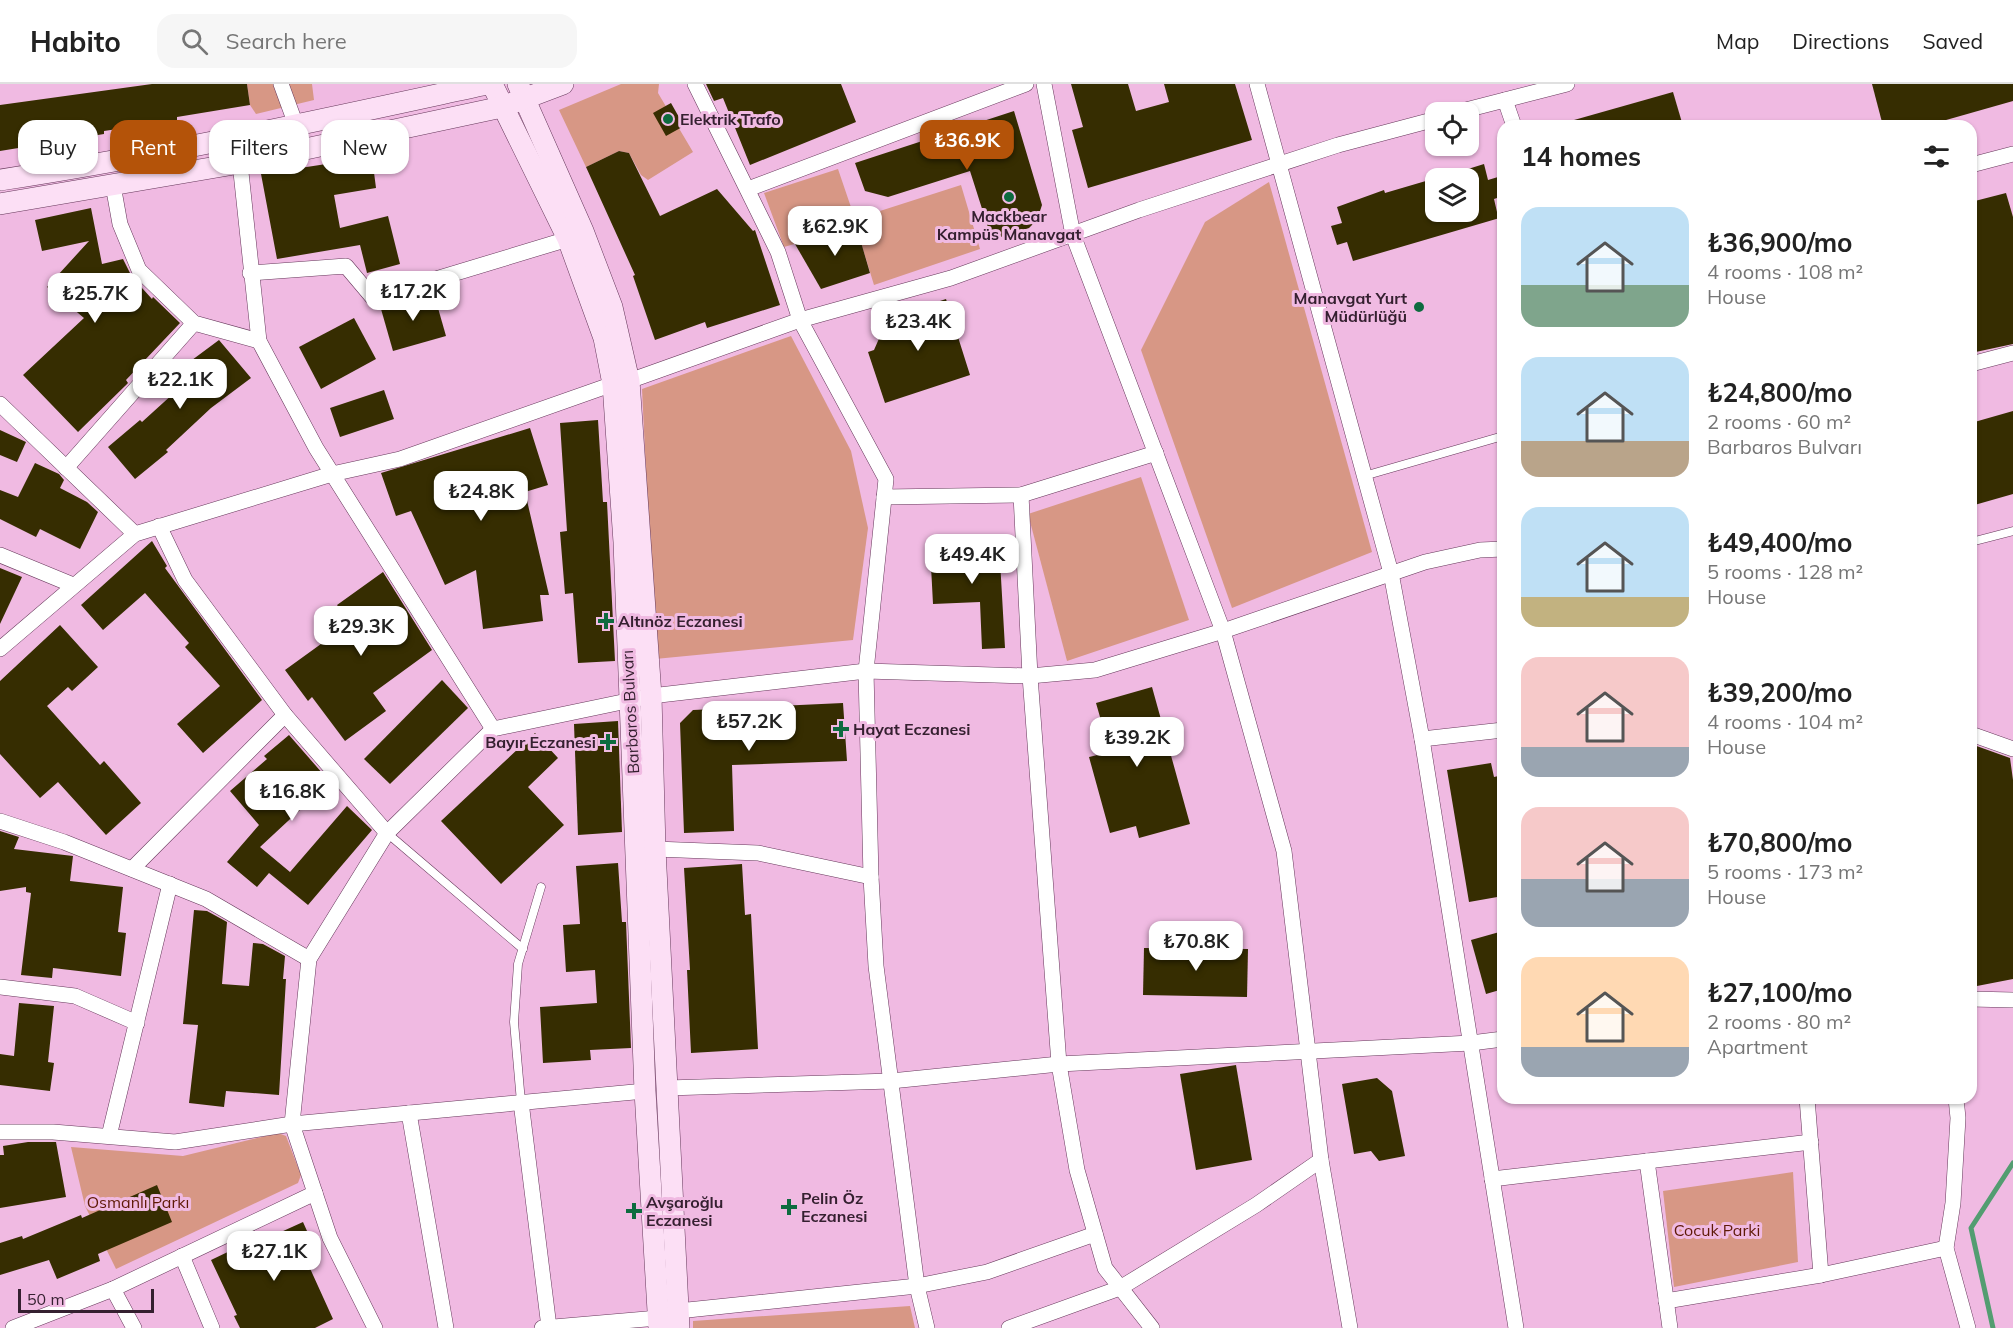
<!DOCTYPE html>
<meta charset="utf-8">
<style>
:root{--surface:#fff;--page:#f6f6f6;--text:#222;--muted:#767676;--line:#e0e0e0;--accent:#b45309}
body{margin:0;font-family:Mulish,sans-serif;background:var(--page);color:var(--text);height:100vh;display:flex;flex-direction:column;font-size:22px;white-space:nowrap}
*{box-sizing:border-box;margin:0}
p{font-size:20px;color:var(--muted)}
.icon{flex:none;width:33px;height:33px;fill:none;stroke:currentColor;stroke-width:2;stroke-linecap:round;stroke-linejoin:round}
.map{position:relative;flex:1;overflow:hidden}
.panel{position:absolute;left:1497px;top:36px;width:480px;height:984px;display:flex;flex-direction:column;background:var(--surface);border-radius:18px;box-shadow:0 2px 4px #0004}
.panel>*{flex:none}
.top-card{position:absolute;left:18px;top:36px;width:570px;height:54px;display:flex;gap:12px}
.controls{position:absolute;left:1425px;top:18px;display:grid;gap:12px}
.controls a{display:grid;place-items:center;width:54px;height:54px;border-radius:12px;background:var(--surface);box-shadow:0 2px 4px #0004;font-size:30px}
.scale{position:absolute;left:18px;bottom:15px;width:136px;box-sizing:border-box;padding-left:6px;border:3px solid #352030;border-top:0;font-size:16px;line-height:21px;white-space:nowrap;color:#352030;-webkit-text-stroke:4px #f0bae2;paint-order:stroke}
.price{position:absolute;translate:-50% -51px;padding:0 14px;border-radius:12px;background:#fff;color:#222;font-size:20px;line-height:39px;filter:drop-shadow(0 2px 3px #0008)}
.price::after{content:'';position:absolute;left:50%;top:36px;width:18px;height:14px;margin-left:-9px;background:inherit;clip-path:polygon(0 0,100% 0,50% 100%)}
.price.active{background:var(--accent);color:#fff}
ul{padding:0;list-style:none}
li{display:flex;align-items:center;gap:18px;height:150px;padding:0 24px}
li span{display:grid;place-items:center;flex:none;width:168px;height:120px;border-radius:18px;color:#555}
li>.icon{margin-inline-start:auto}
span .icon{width:72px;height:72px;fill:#fffc;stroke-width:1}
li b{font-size:26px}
h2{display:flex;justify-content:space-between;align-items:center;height:72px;padding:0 24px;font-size:26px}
.chip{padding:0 21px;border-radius:18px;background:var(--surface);box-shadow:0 2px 4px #0004;font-size:21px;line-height:54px}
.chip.active{background:var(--accent);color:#fff}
header{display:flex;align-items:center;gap:36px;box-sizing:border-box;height:84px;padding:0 30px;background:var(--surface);border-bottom:2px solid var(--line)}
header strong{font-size:28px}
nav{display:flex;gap:33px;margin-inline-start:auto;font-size:21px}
.search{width:420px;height:54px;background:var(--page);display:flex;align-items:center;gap:15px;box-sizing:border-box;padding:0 21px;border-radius:18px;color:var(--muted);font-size:22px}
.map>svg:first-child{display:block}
.green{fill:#d79785}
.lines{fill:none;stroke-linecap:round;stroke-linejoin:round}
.stream{stroke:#539d71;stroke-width:5}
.building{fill:#362d01}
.lane-casing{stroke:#66385b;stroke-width:9}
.street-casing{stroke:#66385b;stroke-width:16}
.secondary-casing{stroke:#66385b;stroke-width:22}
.lane{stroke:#fff;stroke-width:8}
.street{stroke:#fff;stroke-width:15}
.secondary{stroke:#fcdff5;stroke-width:21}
.poi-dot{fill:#0d6b3f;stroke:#f0bae2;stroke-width:2}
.labels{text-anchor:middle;stroke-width:6;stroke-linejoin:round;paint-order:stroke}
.poi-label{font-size:16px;font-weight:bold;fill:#352030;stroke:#f0bae2;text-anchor:start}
.street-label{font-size:16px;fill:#352030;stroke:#f0bae2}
.park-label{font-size:16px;fill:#5e1905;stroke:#f0bae2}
</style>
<header>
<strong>Habito</strong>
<div class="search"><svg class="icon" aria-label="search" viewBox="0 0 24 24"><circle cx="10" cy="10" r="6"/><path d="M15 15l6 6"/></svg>Search here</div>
<nav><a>Map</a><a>Directions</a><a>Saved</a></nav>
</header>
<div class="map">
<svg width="2013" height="1244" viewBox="0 0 2013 1244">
<rect width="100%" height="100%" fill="#f0bae2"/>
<!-- green -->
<g class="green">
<path d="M 247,0 L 312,0 L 314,16 L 256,30 L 250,21 Z"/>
<path d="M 621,0 L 659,0 L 658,9 L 693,68 L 648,96 L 641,91 L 629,69 L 619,67 L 586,83 L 559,26 Z"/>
<path d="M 838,85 L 855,135 L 961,101 L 980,165 L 874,201 L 856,142 L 784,163 L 764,109 Z"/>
<path d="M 1269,98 L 1372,468 L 1232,524 L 1141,266 L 1205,138 Z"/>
<path d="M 791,252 L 851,367 L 868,444 L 853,556 L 655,575 L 642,305 Z"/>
<path d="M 1141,393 L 1189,536 L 1067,577 L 1028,430 Z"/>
<path d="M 278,1049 L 286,1052 L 301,1091 L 298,1099 L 116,1185 L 85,1122 L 71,1063 L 183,1072 Z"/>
<path d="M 1793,1088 L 1798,1178 L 1674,1203 L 1663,1107 Z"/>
<path d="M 910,1222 L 915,1244 L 693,1244 L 693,1237 Z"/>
</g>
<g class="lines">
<!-- stream -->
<path class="stream" d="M 1993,1244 L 1971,1144 L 2013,1079"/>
</g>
<!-- building -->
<g class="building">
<path d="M 152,0 L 247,0 L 250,21 L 177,33 L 177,36 L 104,47 L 104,50 L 0,67 L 0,21 Z"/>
<path d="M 706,0 L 841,0 L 856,38 L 750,81 L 723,14 L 714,17 Z"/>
<path d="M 1071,0 L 1128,0 L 1136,27 L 1169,18 L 1164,0 L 1235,0 L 1252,56 L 1088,104 L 1072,46 L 1083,43 Z"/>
<path d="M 1872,0 L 2013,0 L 2013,17 L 1925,42 L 1883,42 Z"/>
<path d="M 1673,8 L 1683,42 L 1567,42 L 1567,38 Z"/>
<path d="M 671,19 L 684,42 L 666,52 L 653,29 Z"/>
<path d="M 1014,27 L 1042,121 L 1037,136 L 1029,144 L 992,156 L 970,87 L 888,113 L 865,107 L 855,79 Z"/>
<path d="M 619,67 L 629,69 L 660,132 L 717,105 L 753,147 L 755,146 L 780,221 L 707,244 L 705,238 L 655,256 L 633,192 L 635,191 L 586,83 Z"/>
<path d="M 372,73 L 376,104 L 334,111 L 340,144 L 388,132 L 400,180 L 367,189 L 360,161 L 277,175 L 261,90 Z"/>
<path d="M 1484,80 L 1488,96 L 1498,93 L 1503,112 L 1494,115 L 1497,128 L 1503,128 L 1503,133 L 1353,177 L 1347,158 L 1337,161 L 1331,142 L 1342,139 L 1337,123 L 1384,106 L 1385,109 L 1436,94 L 1436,128 L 1468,128 L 1468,85 Z"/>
<path d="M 2006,109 L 2013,133 L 2013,260 L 1971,269 L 1971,118 Z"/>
<path d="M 91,124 L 102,180 L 123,175 L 132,193 L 152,215 L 153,213 L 180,239 L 126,296 L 128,299 L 125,302 L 78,348 L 23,291 L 84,234 L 47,203 L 89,157 L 42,167 L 35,136 Z"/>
<path d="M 856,141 L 870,189 L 821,205 L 795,160 Z"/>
<path d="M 434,210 L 446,252 L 393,267 L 381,225 Z"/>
<path d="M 946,215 L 970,291 L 885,319 L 868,268 L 874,266 L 885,241 L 883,236 Z"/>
<path d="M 354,234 L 376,275 L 321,305 L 299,263 Z"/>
<path d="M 219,256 L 251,294 L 211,324 L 166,366 L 168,368 L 135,395 L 108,363 L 140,336 L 142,338 L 196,289 L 188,279 Z"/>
<path d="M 384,306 L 394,335 L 340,353 L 330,324 Z"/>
<path d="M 2013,327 L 2013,410 L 1971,422 L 1971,339 Z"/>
<path d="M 598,336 L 603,418 L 607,418 L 615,577 L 578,579 L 573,509 L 565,510 L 560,448 L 567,447 L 560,339 Z"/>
<path d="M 530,344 L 548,401 L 525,408 L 549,511 L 540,511 L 543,537 L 483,545 L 476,486 L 445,501 L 411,427 L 396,432 L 381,389 Z"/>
<path d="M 0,346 L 26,358 L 17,378 L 0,371 Z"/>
<path d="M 35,379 L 59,390 L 64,396 L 60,404 L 87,418 L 98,428 L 80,465 L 40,445 L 36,453 L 0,435 L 0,406 L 18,413 Z"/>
<path d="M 152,457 L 167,482 L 165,484 L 262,616 L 203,669 L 177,640 L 220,602 L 185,563 L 189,559 L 145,509 L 103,546 L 81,521 Z"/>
<path d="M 999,459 L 1005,564 L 982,565 L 980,518 L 933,520 L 930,463 Z"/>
<path d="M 0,484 L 22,493 L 0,540 Z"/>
<path d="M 383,488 L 432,566 L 373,609 L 386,627 L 345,657 L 312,613 L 308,617 L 285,586 L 350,539 L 337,521 Z"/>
<path d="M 60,541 L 98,583 L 72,607 L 68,603 L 47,622 L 100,681 L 104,677 L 141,719 L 106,751 L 58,698 L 40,714 L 0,670 L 0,597 Z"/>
<path d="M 442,596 L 468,624 L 390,700 L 364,675 Z"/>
<path d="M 1152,603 L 1190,740 L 1139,754 L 1136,742 L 1110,749 L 1089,673 L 1110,668 L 1096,619 Z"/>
<path d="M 843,619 L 847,677 L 732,681 L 734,747 L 684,749 L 680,639 L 693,626 Z"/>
<path d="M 618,637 L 622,748 L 578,751 L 574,640 Z"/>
<path d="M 535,649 L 558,674 L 528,703 L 564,741 L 501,800 L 441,737 Z"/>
<path d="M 289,651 L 330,698 L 260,763 L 290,788 L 347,722 L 372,746 L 308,821 L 269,789 L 257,803 L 227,778 L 259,741 L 230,707 L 267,675 L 264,672 Z"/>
<path d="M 1971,660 L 2010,674 L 2013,696 L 2013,895 L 1977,902 L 1971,867 L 1975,863 L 1971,841 Z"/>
<path d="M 1491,679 L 1494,693 L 1503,691 L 1503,812 L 1469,818 L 1447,686 Z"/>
<path d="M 0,747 L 19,753 L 14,765 L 73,772 L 70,797 L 123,803 L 118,848 L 126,849 L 121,892 L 53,884 L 52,894 L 21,891 L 31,809 L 26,808 L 26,803 L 0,807 Z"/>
<path d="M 618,779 L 622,838 L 626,838 L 631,964 L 590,966 L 591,976 L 543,979 L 540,923 L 597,919 L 595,886 L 566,888 L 563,841 L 580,840 L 576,782 Z"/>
<path d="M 742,780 L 745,831 L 751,830 L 758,965 L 691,969 L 687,886 L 690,886 L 684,784 Z"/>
<path d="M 194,826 L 207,827 L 227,838 L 222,900 L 249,902 L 253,859 L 263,860 L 285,872 L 283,895 L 286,895 L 279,1011 L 226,1007 L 224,1023 L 189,1019 L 198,941 L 183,940 Z"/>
<path d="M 1503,847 L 1503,905 L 1486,910 L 1471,856 Z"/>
<path d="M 1144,864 L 1248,865 L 1247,913 L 1143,911 Z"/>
<path d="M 19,919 L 54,922 L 48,978 L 54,979 L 50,1007 L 0,1001 L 0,970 L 14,972 Z"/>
<path d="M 1236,981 L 1252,1076 L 1196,1086 L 1180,990 Z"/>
<path d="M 1377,994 L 1392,1007 L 1405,1072 L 1379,1077 L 1371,1067 L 1354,1070 L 1342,1000 Z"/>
<path d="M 28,1058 L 56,1058 L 66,1113 L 0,1124 L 0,1071 L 4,1071 L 3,1062 Z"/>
<path d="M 157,1101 L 172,1138 L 98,1170 L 100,1177 L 57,1195 L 49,1176 L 0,1191 L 0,1159 L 22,1152 L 23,1155 L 81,1131 L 82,1134 Z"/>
<path d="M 303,1138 L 319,1174 L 308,1180 L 333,1235 L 315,1244 L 240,1244 L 234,1232 L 237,1231 L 211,1176 L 257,1154 L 259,1158 Z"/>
</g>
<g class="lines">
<!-- lane casing -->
<g class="lane-casing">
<g id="lane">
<path d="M 1364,392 L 1503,352"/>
<path d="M 1971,458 L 2013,447"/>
<path d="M 387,749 L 523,865"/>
<path d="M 521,1018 L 514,938 L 518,880 L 541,803"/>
</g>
</g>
<!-- street casing -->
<g class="street-casing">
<g id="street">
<path d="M 281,0 L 296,41"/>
<path d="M 695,0 L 778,168 L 800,236 L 886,395 L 866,587 L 871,793 L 876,882 L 917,1202 L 927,1244"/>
<path d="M 1044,0 L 1073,151 L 1223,547 L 1284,767 L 1321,1076 L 1350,1244"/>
<path d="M 1257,0 L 1391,489 L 1422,655 L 1516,1244"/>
<path d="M 1505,16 L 1514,42"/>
<path d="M 1458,28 L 1567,0"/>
<path d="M 240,79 L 259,257 L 316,364 L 493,645"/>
<path d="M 1971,81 L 2013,70"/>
<path d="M 113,101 L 120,140 L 139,186 L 194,239 L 259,257"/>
<path d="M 748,105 L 1026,0"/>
<path d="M 250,189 L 346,182 L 373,214 L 568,155"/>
<path d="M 1971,280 L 2013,269"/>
<path d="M 629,297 L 800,236 L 951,194 L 1139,126 L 1338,61 L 1436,35"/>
<path d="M 0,320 L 135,450"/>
<path d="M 66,384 L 194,239"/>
<path d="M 1021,411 L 1030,592 L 1059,980 L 1077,1086 L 1105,1184 L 1152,1244"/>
<path d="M 884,413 L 1021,411 L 1156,369"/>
<path d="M 159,442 L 185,496 L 285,631 L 387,749"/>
<path d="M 0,471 L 73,501"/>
<path d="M 0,565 L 135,450 L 332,390 L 400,375 L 613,300"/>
<path d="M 1971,650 L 2013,665"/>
<path d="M 1422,655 L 1503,646"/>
<path d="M 0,737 L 64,758 L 206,815 L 309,875"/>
<path d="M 655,765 L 758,769 L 871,793"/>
<path d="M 132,785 L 285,631"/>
<path d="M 0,903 L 75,912 L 137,939"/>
<path d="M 1971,915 L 2013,916"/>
<path d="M 667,1004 L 891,997 L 1059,980 L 1471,959 L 1503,955"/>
<path d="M 1807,1014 L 1821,1191"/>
<path d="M 1956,1014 L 1958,1034 L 1953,1119 L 1946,1164 L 1968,1244"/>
<path d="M 521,1018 L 549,1243"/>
<path d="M 409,1029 L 446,1244"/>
<path d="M 0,1048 L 53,1048 L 175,1058 L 292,1040 L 645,1007"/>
<path d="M 109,1052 L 170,800"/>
<path d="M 1647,1077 L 1670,1244"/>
<path d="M 1492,1095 L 1811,1058"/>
<path d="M 182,1172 L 212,1244"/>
<path d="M 113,1205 L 134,1244"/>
<path d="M 1666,1217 L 1821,1191 L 1946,1164"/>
<path d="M 678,1227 L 917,1202 L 987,1188 L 1095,1150"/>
<path d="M 13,1244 L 113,1205 L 315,1109"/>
<path d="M 375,1244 L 330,1154 L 292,1040 L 309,875 L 387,749 L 493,645 L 651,612 L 866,587 L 1030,592 L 1095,586 L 1223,547 L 1425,478 L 1480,466 L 1503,465"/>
<path d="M 542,1244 L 658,1234"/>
<path d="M 1009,1244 L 1120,1204 L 1256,1121 L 1321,1076"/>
</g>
</g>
<!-- secondary casing -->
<g class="secondary-casing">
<g id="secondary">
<path d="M 492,0 L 568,155 L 604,254 L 613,300 L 624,458 L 645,1007 L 659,1244"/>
<path d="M 518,0 L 583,147 L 612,223 L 629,297 L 651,612 L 655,765 L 679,1244"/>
<path d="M 0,96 C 164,71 325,35 487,0"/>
<path d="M 0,120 L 240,79 L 502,23 L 563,0"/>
</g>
</g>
<!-- lane -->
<use href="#lane" class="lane"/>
<!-- street -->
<use href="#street" class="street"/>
<!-- secondary -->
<use href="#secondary" class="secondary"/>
</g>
<!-- markers -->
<g class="poi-dot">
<circle cx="668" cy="35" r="6"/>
<circle cx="1009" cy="113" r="6"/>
<circle cx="1419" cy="223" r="6"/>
<path d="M603 528h6v6h6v6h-6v6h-6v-6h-6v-6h6z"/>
<path d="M838 636h6v6h6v6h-6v6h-6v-6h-6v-6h6z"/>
<path d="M605 649h6v6h6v6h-6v6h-6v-6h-6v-6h6z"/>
<path d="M786 1114h6v6h6v6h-6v6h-6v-6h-6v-6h6z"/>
<path d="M631 1118h6v6h6v6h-6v6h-6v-6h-6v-6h6z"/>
</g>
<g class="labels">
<!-- poi labels -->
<g class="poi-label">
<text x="680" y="41">Elektrik Trafo</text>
<text x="1009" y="138" text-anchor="middle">Mackbear<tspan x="1009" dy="18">Kampüs Manavgat</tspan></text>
<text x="1407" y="220" text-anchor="end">Manavgat Yurt<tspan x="1407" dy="18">Müdürlüğü</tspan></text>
<text x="618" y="543">Altınöz Eczanesi</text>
<text x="853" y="651">Hayat Eczanesi</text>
<text x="596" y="664" text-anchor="end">Bayır Eczanesi</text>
<text x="801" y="1120">Pelin Öz<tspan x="801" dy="18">Eczanesi</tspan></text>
<text x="646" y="1124">Avşaroğlu<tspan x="646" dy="18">Eczanesi</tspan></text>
</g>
<!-- street labels -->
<g class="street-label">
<text transform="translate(630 628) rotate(-93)" y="6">Barbaros Bulvarı</text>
</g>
<!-- park labels -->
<g class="park-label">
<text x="138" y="1124">Osmanlı Parkı</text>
<text x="1717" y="1152">Cocuk Parki</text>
</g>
</g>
</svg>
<div class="controls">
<a><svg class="icon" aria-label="locate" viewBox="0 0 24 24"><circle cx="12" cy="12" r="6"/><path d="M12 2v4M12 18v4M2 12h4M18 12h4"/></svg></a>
<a><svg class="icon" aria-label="layers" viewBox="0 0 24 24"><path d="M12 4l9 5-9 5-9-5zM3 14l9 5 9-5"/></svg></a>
</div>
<div class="scale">50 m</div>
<b class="price active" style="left:967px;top:87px">₺36.9K</b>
<b class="price" style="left:835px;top:173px">₺62.9K</b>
<b class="price" style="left:413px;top:238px">₺17.2K</b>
<b class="price" style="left:95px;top:240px">₺25.7K</b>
<b class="price" style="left:918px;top:268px">₺23.4K</b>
<b class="price" style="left:180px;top:326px">₺22.1K</b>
<b class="price" style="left:481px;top:438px">₺24.8K</b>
<b class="price" style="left:972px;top:501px">₺49.4K</b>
<b class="price" style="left:361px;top:573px">₺29.3K</b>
<b class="price" style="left:749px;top:668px">₺57.2K</b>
<b class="price" style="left:1137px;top:684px">₺39.2K</b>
<b class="price" style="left:292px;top:738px">₺16.8K</b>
<b class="price" style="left:1196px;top:888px">₺70.8K</b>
<b class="price" style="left:274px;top:1198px">₺27.1K</b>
<div class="top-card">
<a class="chip">Buy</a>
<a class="chip active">Rent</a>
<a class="chip">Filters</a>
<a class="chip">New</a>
</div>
<section class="panel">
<h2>14 homes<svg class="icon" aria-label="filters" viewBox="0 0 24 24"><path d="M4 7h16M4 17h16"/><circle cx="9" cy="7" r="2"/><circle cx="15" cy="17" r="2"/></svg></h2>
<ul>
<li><span style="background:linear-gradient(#bfe0f5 65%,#7fa58c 0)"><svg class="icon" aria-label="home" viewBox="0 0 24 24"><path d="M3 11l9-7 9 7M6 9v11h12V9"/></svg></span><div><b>₺36,900/mo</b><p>4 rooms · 108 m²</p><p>House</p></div></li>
<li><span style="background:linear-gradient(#bfe0f5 70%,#b9a48a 0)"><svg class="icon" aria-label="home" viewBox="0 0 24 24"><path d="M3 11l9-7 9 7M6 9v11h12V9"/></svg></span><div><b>₺24,800/mo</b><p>2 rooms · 60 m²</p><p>Barbaros Bulvarı</p></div></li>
<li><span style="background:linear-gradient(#bfe0f5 75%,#c2b280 0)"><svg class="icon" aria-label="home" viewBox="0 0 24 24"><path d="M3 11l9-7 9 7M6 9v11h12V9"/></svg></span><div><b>₺49,400/mo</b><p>5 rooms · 128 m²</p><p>House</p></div></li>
<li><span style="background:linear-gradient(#f6c9c9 75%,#9aa5b1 0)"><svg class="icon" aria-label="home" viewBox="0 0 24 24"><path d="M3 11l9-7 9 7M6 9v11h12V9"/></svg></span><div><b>₺39,200/mo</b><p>4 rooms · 104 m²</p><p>House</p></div></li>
<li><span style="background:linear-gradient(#f6c9c9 60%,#9aa5b1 0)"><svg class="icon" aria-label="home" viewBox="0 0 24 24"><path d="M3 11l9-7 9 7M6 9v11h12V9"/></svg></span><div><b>₺70,800/mo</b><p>5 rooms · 173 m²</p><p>House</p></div></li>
<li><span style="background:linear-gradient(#ffd9b3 75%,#9aa5b1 0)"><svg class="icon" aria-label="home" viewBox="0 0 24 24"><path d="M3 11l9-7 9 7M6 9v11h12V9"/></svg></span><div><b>₺27,100/mo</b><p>2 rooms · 80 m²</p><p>Apartment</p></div></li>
</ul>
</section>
</div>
